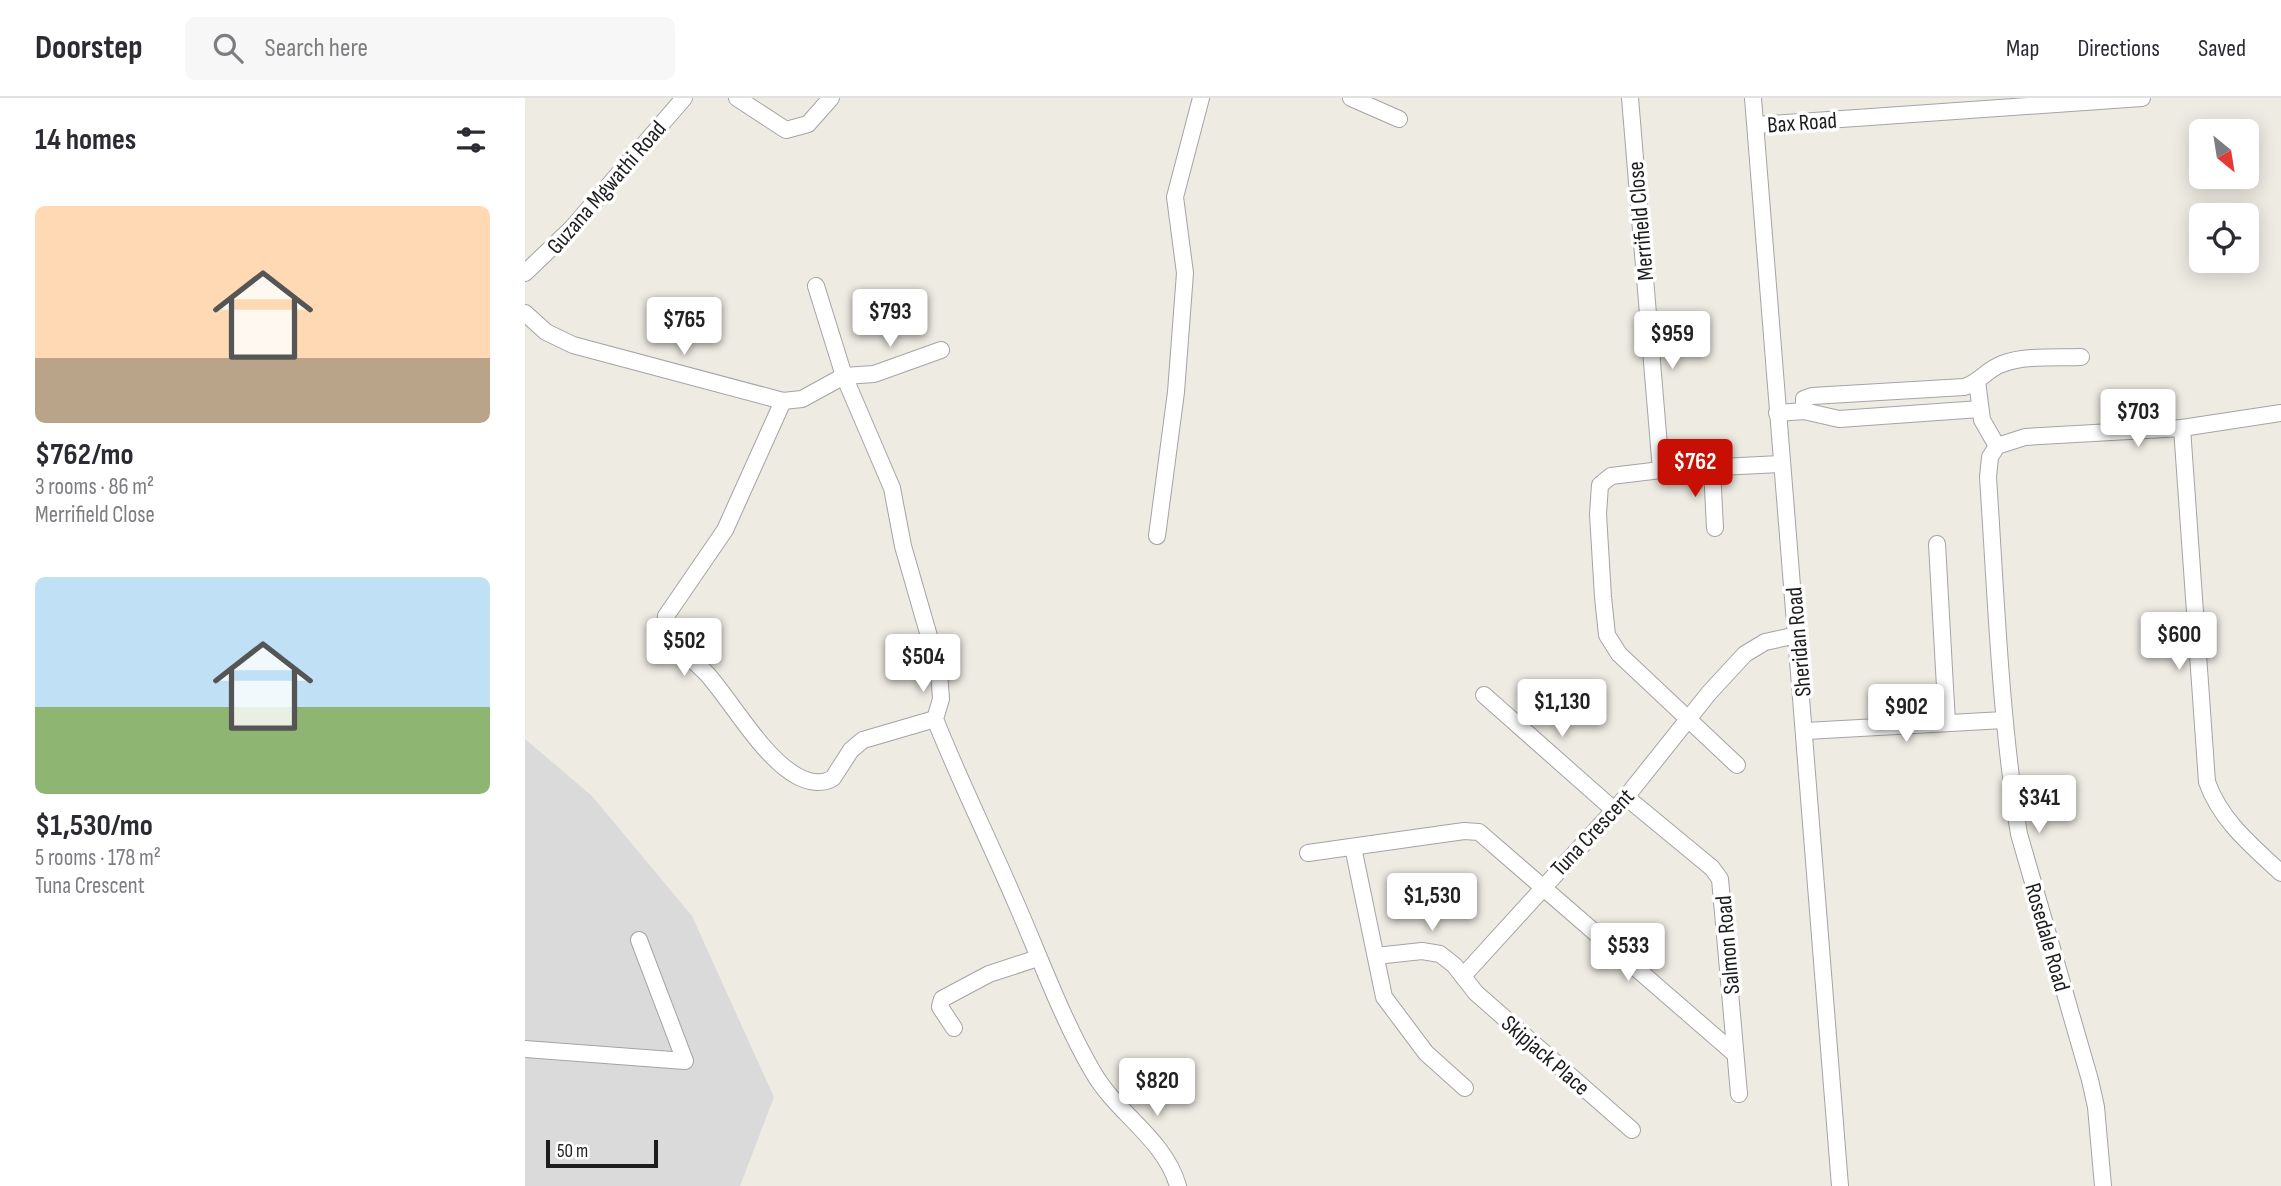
<!DOCTYPE html>
<meta charset="utf-8">
<style>
:root{--surface:#fff;--page:#f7f7f7;--text:#2b2b33;--muted:#7c7c81;--line:#e1e1e2;--accent:#c71003}
body{margin:0;font-family:"Sofia Sans Condensed",sans-serif;background:var(--page);color:var(--text);height:100vh;display:flex;flex-direction:column;font-size:26px;white-space:nowrap}
*{box-sizing:border-box;margin:0}
p{font-size:23px;color:var(--muted)}
.icon{flex:none;width:38px;height:38px;fill:none;stroke:currentColor;stroke-width:2;stroke-linecap:round;stroke-linejoin:round}
.map{position:relative;flex:1;overflow:hidden}
.panel{display:flex;flex-direction:column;background:var(--surface);width:525px}
.panel>*{flex:none}
.needle{width:46px;rotate:150deg}
.tools{position:absolute;left:1664px;top:21px;display:grid;gap:14px}
.tools a{display:grid;place-items:center;width:70px;height:70px;border-radius:10px;background:var(--surface);box-shadow:0 4px 18px #0003;font-size:35px}
.scale{position:absolute;left:21px;bottom:18px;width:112px;box-sizing:border-box;padding-left:7px;border:4px solid #1d1d1d;border-top:0;font-size:19px;line-height:24px;white-space:nowrap;color:#1d1d1d;-webkit-text-stroke:5px #fff;paint-order:stroke}
.price{position:absolute;translate:-50% -60px;padding:0 16px;border-radius:7px;background:#fff;color:#222;font-size:23px;line-height:46px;filter:drop-shadow(0 2px 4px #0008)}
.price::after{content:'';position:absolute;left:50%;top:42px;width:21px;height:16px;margin-left:-10px;background:inherit;clip-path:polygon(0 0,100% 0,50% 100%)}
.price.active{background:var(--accent);color:#fff}
ul{padding:0;list-style:none}
li{display:grid;align-content:center;gap:14px;height:371px;padding:0 35px}
li span{display:grid;place-items:center;height:217px;border-radius:10px;color:#555}
li>.icon{margin-inline-start:auto}
span .icon{width:126px;height:126px;fill:#fffc;stroke-width:1}
li b{font-size:30px}
h2{display:flex;justify-content:space-between;align-items:center;height:84px;padding:0 35px;font-size:30px}
header{display:flex;align-items:center;gap:42px;box-sizing:border-box;height:98px;padding:0 35px;background:var(--surface);border-bottom:2px solid var(--line)}
header strong{font-size:33px}
nav{display:flex;gap:38px;margin-inline-start:auto;font-size:24px}
.search{width:490px;height:63px;background:var(--page);display:flex;align-items:center;gap:18px;box-sizing:border-box;padding:0 24px;border-radius:10px;color:var(--muted);font-size:26px}
main{display:flex;flex:1;min-height:0}
.map>svg:first-child{display:block}
.residential{fill:#dbdada}
.lines{fill:none;stroke-linecap:round;stroke-linejoin:round}
.minor-casing{stroke:#a4a4a4;stroke-width:18}
.minor{stroke:#fff;stroke-width:16}
.labels{text-anchor:middle;stroke-width:7;stroke-linejoin:round;paint-order:stroke}
.street-label{font-size:23px;fill:#1d1d1d;stroke:#fff}
</style>
<header>
<strong>Doorstep</strong>
<div class="search"><svg class="icon" aria-label="search" viewBox="0 0 24 24"><circle cx="10" cy="10" r="6"/><path d="M15 15l6 6"/></svg>Search here</div>
<nav><a>Map</a><a>Directions</a><a>Saved</a></nav>
</header>
<main>
<section class="panel">
<h2>14 homes<svg class="icon" aria-label="filters" viewBox="0 0 24 24"><path d="M4 7h16M4 17h16"/><circle cx="9" cy="7" r="2"/><circle cx="15" cy="17" r="2"/></svg></h2>
<ul>
<li><span style="background:linear-gradient(#ffd9b3 70%,#b9a48a 0)"><svg class="icon" aria-label="home" viewBox="0 0 24 24"><path d="M3 11l9-7 9 7M6 9v11h12V9"/></svg></span><div><b>$762/mo</b><p>3 rooms · 86 m²</p><p>Merrifield Close</p></div></li>
<li><span style="background:linear-gradient(#bfe0f5 60%,#8fb573 0)"><svg class="icon" aria-label="home" viewBox="0 0 24 24"><path d="M3 11l9-7 9 7M6 9v11h12V9"/></svg></span><div><b>$1,530/mo</b><p>5 rooms · 178 m²</p><p>Tuna Crescent</p></div></li>
</ul>
</section>
<div class="map">
<svg width="1756" height="1088" viewBox="0 0 1756 1088">
<rect width="100%" height="100%" fill="#eeebe3"/>
<!-- residential -->
<path class="residential" d="M 0,641 L 67,698 L 167,818 L 249,999 L 215,1088 L 0,1088 Z"/>
<g class="lines">
<!-- minor casing -->
<g class="minor-casing">
<g id="minor">
<path d="M 212,0 L 261,32 L 283,26 L 306,0"/>
<path d="M 826,0 L 874,21"/>
<path d="M 1105,0 L 1136,372 L 1086,378 L 1075,387 L 1073,416 L 1078,499 L 1082,537 L 1094,556 L 1212,667"/>
<path d="M 1228,0 L 1315,1088"/>
<path d="M 1231,27 L 1617,0"/>
<path d="M 0,175 L 47,130 L 159,0"/>
<path d="M 291,188 L 319,278 L 367,390 L 378,448 L 414,573 L 416,601 L 410,621 C 435,684 465,744 491,805 C 516,862 537,921 568,974 C 592,1016 639,1040 653,1088"/>
<path d="M 0,215 L 21,234 L 48,247 L 258,303 L 277,301 L 319,278 L 349,276 L 416,252"/>
<path d="M 1452,283 L 1457,322 L 1472,348"/>
<path d="M 258,303 L 200,432 L 141,518 L 139,531 C 149,548 169,562 183,577 C 209,607 238,659 272,678 C 283,684 297,687 308,680 L 326,652 L 338,642 L 410,621"/>
<path d="M 1279,313 L 1279,301 L 1287,298 L 1439,289 C 1454,285 1462,271 1477,266 C 1500,257 1532,260 1556,259"/>
<path d="M 1252,315 L 1279,313 L 1314,321 L 1455,311"/>
<path d="M 1657,330 L 1682,684 C 1696,723 1726,747 1756,775"/>
<path d="M 1187,371 L 1190,430"/>
<path d="M 1136,372 L 1257,366"/>
<path d="M 632,438 L 651,294 L 660,175 L 650,99 L 676,0"/>
<path d="M 1412,446 L 1422,625"/>
<path d="M 959,597 L 1089,712"/>
<path d="M 1281,633 L 1479,622"/>
<path d="M 1101,699 L 1187,770 L 1195,781 L 1214,996"/>
<path d="M 828,749 L 859,899 L 901,955 L 940,990"/>
<path d="M 783,755 L 939,733 L 954,734 L 1210,956"/>
<path d="M 851,858 L 897,853 L 915,856 L 929,867 L 951,895 L 1107,1032"/>
<path d="M 938,878 L 1101,699 L 1184,595 L 1220,556 L 1240,544 L 1272,537"/>
<path d="M 429,930 L 415,909 L 417,901 L 464,876 L 513,860"/>
<path d="M 0,951 L 160,963 L 114,842"/>
<path d="M 1578,1088 L 1571,1009 L 1565,982 L 1494,736 C 1475,618 1471,498 1463,379 L 1465,359 L 1472,348 L 1500,339 L 1657,330 L 1756,315"/>
</g>
</g>
<!-- minor -->
<use href="#minor" class="minor"/>
</g>
<g class="labels">
<!-- street labels -->
<g class="street-label">
<text transform="translate(1277 24) rotate(-4)" y="8">Bax Road</text>
<text transform="translate(81 89) rotate(-49)" y="8">Guzana Mgwathi Road</text>
<text transform="translate(1115 123) rotate(-95)" y="8">Merrifield Close</text>
<text transform="translate(1273 544) rotate(-95)" y="8">Sheridan Road</text>
<text transform="translate(1067 734) rotate(-47)" y="8">Tuna Crescent</text>
<text transform="translate(1523 839) rotate(74)" y="8">Rosedale Road</text>
<text transform="translate(1202 847) rotate(-95)" y="8">Salmon Road</text>
<text transform="translate(1021 957) rotate(41)" y="8">Skipjack Place</text>
</g>
</g>
</svg>
<div class="tools">
<a><svg class="needle" viewBox="-14 -14 28 28"><path d="M0-13l5 13h-10z" fill="#e53935"/><path d="M0 13l5-13h-10z" fill="#7c7c81"/></svg></a>
<a><svg class="icon" aria-label="locate" viewBox="0 0 24 24"><circle cx="12" cy="12" r="6"/><path d="M12 2v4M12 18v4M2 12h4M18 12h4"/></svg></a>
</div>
<div class="scale">50 m</div>
<b class="price" style="left:365px;top:251px">$793</b>
<b class="price" style="left:159px;top:259px">$765</b>
<b class="price" style="left:1147px;top:273px">$959</b>
<b class="price" style="left:1613px;top:351px">$703</b>
<b class="price active" style="left:1170px;top:401px">$762</b>
<b class="price" style="left:1654px;top:574px">$600</b>
<b class="price" style="left:159px;top:580px">$502</b>
<b class="price" style="left:398px;top:596px">$504</b>
<b class="price" style="left:1037px;top:641px">$1,130</b>
<b class="price" style="left:1381px;top:646px">$902</b>
<b class="price" style="left:1514px;top:737px">$341</b>
<b class="price" style="left:907px;top:835px">$1,530</b>
<b class="price" style="left:1103px;top:885px">$533</b>
<b class="price" style="left:632px;top:1020px">$820</b>
</div>
</main>
